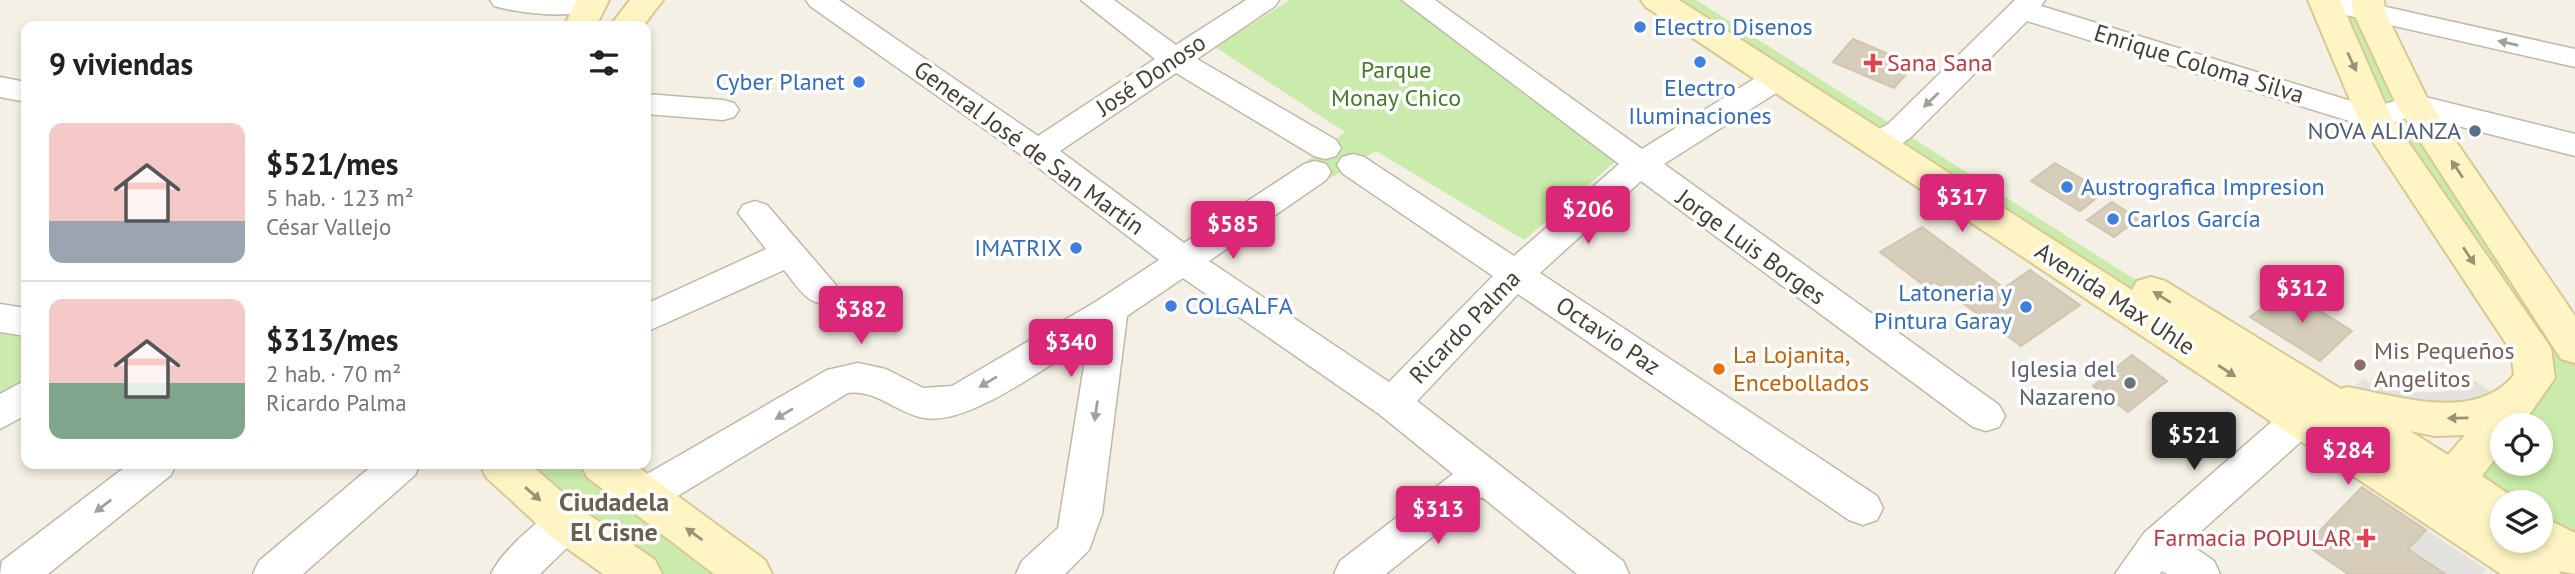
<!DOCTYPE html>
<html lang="es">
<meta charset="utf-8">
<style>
:root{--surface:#fff;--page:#f2f2f2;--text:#222;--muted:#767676;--line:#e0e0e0;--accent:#db2777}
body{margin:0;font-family:"PT Sans",sans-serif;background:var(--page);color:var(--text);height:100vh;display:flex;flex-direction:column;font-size:26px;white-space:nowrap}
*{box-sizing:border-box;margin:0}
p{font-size:23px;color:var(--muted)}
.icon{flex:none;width:38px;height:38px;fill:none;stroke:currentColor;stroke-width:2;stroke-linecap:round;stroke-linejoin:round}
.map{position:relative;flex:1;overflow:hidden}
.details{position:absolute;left:21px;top:21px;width:630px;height:448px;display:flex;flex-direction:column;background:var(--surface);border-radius:14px;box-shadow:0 4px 10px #0003}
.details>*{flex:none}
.tools{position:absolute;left:2490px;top:413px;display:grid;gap:14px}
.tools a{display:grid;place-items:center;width:63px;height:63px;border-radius:50%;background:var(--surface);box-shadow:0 4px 10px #0003;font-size:35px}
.price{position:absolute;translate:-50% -60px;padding:0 16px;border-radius:7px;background:var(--accent);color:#fff;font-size:23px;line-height:46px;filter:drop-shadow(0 2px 4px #0008)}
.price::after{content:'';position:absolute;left:50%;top:42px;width:21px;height:16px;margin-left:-10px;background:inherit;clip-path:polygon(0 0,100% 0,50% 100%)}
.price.active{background:#222;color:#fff}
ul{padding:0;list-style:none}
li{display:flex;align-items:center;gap:21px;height:175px;padding:0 28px}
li+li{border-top:2px solid var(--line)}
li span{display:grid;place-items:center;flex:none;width:196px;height:140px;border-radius:14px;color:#555}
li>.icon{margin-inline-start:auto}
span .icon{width:84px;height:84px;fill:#fffc;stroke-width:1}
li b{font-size:30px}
h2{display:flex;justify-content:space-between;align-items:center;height:84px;padding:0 28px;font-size:30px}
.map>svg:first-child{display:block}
.green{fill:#caebab}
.parking{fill:#e4e2de}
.building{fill:#d6cdba;stroke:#d1c6ad;stroke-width:2}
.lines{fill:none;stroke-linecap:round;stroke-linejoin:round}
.street-casing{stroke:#c0b9a7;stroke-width:3}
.secondary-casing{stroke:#d7c992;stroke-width:4}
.street{fill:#fff;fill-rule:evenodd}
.secondary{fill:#fff5c4;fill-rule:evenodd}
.oneway{fill:#a3a09a}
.oneway2{fill:#9a9275}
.shop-dot{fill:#3f7fe0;stroke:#fff;stroke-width:2.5}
.health-dot{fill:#e0444e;stroke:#fff;stroke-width:2.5}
.service-dot{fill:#5c6f8a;stroke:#fff;stroke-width:2.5}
.education-dot{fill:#8d6e63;stroke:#fff;stroke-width:2.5}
.food-dot{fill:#e8710a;stroke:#fff;stroke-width:2.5}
.worship-dot{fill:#6b7280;stroke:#fff;stroke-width:2.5}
.labels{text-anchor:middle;stroke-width:7;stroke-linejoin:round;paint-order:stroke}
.shop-label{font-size:24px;fill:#366cbe;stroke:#fff;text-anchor:start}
.health-label{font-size:24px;fill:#be3a42;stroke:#fff;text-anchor:start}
.street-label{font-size:24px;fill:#474134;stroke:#fff}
.park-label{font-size:24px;fill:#407d24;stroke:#fff}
.service-label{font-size:24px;fill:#4e5e75;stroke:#fff;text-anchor:end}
.education-label{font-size:24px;fill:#785e54;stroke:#fff;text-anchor:start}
.food-label{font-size:24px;fill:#c56008;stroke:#fff;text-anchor:start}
.worship-label{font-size:24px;fill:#5b616d;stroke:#fff;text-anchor:end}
.neighbourhood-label{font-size:26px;font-weight:bold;fill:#6a604b;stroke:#fff}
</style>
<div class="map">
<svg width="2575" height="574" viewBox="0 0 2575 574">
<rect width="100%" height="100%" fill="#f4f0e5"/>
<!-- green -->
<g class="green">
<path d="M 1290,0 L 1401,0 L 1615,162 L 1524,240 L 1376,151 L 1327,180 L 1303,164 L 1345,132 L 1215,47 Z"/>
<path d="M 1657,0 L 1696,0 L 2277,370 L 2256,390 Z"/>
<path d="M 2325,2 L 2369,12 L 2575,348 L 2575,550 L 2541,529 L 2541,502 L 2502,504 L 2465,480 L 2502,435 L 2502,464 L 2541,464 L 2541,425 L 2511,425 L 2543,383 L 2381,117 Z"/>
<path d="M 6,329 L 26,331 L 26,379 L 0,399 L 0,331 Z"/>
<path d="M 501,464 L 602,464 L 749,574 L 639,574 L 518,480 Z"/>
</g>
<!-- parking -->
<g class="parking">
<path d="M 2363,379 L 2376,386 L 2405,392 L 2439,392 L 2461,388 L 2475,381 L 2494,393 L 2478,403 L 2452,407 L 2371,397 L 2354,387 Z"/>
<path d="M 2426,530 L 2486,569 L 2482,574 L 2445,574 L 2408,549 Z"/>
</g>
<!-- building -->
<g class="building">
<path d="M 1853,39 L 1914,65 L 1894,88 L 1833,62 Z"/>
<path d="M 2055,163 L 2104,192 L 2080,211 L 2031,181 Z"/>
<path d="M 2112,202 L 2138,219 L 2114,237 L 2087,220 Z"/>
<path d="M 1922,227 L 2004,288 L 2030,270 L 2080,305 L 2021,346 L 1934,282 L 1926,287 L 1880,252 Z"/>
<path d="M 2286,289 L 2352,331 L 2320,361 L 2250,317 Z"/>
<path d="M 2132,355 L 2167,381 L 2128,412 L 2093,386 Z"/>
<path d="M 2362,487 L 2426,530 L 2408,549 L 2445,574 L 2348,574 L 2306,545 Z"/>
</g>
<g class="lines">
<!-- street casing -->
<g class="street-casing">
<g id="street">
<path d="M 490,0 L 604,0 L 606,3 L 602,9 C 569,18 527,15 494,6 Z"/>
<path d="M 806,0 L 839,0 L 1038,136 L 1155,59 L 1081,0 L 1114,0 L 1176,45 L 1246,0 L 1279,0 L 1275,6 L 1197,59 L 1336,140 L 1341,148 L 1336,156 L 1325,159 L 1314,156 L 1176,73 L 1060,151 L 1184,243 L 1304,164 L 1315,161 L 1326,164 L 1331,172 L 1326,180 L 1209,261 L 1389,382 L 1493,276 L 1342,173 L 1337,165 L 1342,157 L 1353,154 L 1364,157 L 1514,256 L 1619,164 L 1402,0 L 1435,0 L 1642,149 L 1765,72 L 1776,69 L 1787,72 L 1791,79 L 1787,86 L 1664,164 L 1999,405 L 2005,416 L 1999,427 L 1986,431 L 1973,427 L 1641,181 L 1540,273 L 1877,496 L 1883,508 L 1877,520 L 1863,525 L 1849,520 L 1518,294 L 1417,401 L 1623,561 L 1629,574 L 1577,574 L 1482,497 L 1386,574 L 1334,574 L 1340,561 L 1453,474 L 1379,414 L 1183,278 L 1127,316 L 1102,514 L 1089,550 L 1065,574 L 1016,574 L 1022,561 L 1058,528 L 1088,341 C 1049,364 969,426 924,418 C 896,413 876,389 848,393 L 656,509 L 642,514 L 628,509 L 622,497 L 628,485 L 827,370 L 858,363 L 886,369 L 923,388 L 952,386 L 1097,301 L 1159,260 L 1027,159 L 810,6 Z"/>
<path d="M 2015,0 L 2045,0 L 2041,6 L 2374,108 L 2413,94 L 2575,134 L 2575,156 L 2415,115 L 2375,129 L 2027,21 L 1910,138 C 1895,148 1884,158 1866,153 L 1861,145 L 1866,137 L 1888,124 Z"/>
<path d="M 2312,0 L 2355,0 L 2575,49 L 2575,67 L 2315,8 Z"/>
<path d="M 0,77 L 26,82 L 26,102 L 0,97 Z"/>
<path d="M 646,94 L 723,100 L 734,103 L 739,110 L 734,117 L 723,120 L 646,114 Z"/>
<path d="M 755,201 L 767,205 L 835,284 L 841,293 L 835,302 C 809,310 799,288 784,270 L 646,332 L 646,304 L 766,249 L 738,213 L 743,205 Z"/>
<path d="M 0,304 L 26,308 L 26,336 L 0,332 Z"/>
<path d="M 26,380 L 26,415 L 0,429 L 0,394 Z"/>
<path d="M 2321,386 L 2334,390 L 2340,401 L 2334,412 L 2188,543 L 2214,561 L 2220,574 L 2167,574 L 2162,571 L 2160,574 L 2115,574 L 2144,533 L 2308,390 Z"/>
<path d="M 129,464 L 176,464 L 171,475 L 48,574 L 0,574 L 2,561 Z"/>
<path d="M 374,464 L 420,464 L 415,475 L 303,574 L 253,574 L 259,561 Z"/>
<path d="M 566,506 L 580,511 L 586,523 L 580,535 L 540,574 L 491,574 C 502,551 542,514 566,506 Z"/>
</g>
</g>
<!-- secondary casing -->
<g class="secondary-casing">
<g id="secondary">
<path d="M 577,0 L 609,0 L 596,26 L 564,26 Z"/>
<path d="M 630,0 L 663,0 L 643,26 L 610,26 Z"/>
<path d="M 1641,0 L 1679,0 L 2132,290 L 2137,281 L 2151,277 L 2165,281 L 2341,389 L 2347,387 C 2399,396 2475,423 2514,375 L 2511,351 L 2358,119 L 2308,0 L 2340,0 L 2391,117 L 2551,348 L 2555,378 L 2522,425 L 2502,425 L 2502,450 L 2482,476 L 2520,502 L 2502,502 L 2502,541 L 2541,541 L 2541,516 L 2575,533 L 2575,574 L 2559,571 L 2561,574 L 2501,574 L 1646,7 ZM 2410,431 L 2435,436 L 2465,435 L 2448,455 Z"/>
<path d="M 2352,0 L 2384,0 L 2385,12 L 2429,102 L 2575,316 L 2575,363 L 2561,359 L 2396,104 L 2353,12 Z"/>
<path d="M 480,464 L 530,464 L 582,510 L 655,560 L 662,574 L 603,574 L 550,536 L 486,477 Z"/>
<path d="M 581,464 L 634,464 L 765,560 L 772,574 L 714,574 L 587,477 Z"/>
</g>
</g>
<!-- street -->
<use href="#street" class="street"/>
<!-- secondary -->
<use href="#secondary" class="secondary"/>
</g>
<!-- one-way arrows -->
<defs><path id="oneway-solid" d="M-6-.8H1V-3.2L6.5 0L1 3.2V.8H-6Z" transform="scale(1.75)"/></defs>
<g class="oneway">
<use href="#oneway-solid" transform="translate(2508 43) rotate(-167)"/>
<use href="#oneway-solid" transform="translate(1931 100) rotate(136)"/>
<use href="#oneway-solid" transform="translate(988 382) rotate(149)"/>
<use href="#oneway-solid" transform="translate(1096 411) rotate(98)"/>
<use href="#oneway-solid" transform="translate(784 414) rotate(149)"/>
<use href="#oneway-solid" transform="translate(103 506) rotate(142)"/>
</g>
<g class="oneway2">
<use href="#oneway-solid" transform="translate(2352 62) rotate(65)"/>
<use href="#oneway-solid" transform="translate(2457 169) rotate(-124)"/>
<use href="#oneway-solid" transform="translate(2469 256) rotate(56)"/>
<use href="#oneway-solid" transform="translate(2162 297) rotate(-148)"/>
<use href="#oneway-solid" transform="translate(2227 371) rotate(33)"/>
<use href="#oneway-solid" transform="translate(2458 418) rotate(179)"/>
<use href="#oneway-solid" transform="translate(533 494) rotate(41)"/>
<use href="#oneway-solid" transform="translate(694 534) rotate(-144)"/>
</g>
<!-- markers -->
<g class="shop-dot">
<circle cx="1640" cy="27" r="7"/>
<circle cx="1700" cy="62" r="7"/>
<circle cx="859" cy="82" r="7"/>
<circle cx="2067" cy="187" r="7"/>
<circle cx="2113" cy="219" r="7"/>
<circle cx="1076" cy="248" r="7"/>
<circle cx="1171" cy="306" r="7"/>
<circle cx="2026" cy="307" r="7"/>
</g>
<g class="health-dot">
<path d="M1869.5 52.5h7v7h7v7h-7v7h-7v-7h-7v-7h7z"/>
<path d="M2362.5 527.5h7v7h7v7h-7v7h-7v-7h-7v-7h7z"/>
</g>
<circle class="service-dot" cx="2475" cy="131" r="7"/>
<circle class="education-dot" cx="2360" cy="365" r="7"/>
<circle class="food-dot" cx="1719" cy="369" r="7"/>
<circle class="worship-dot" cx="2130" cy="383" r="7"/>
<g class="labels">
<!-- shop labels -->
<g class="shop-label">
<text x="1654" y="35">Electro Disenos</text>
<text x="845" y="90" text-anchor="end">Cyber Planet</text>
<text x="1700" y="96" text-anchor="middle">Electro<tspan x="1700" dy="28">Iluminaciones</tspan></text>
<text x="2081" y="195">Austrografica Impresion</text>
<text x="2127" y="227">Carlos García</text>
<text x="1062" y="256" text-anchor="end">IMATRIX</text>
<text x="2012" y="301" text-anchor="end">Latoneria y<tspan x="2012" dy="28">Pintura Garay</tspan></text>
<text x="1185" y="314">COLGALFA</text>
</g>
<!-- health labels -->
<g class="health-label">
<text x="1887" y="71">Sana Sana</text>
<text x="2352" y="546" text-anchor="end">Farmacia POPULAR</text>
</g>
<!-- street labels -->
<g class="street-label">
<text transform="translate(2199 64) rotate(17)" y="8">Enrique Coloma Silva</text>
<text transform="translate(1151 75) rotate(-34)" y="8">José Donoso</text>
<text transform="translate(1029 148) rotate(36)" y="8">General José de San Martín</text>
<text transform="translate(1751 247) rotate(36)" y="8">Jorge Luis Borges</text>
<text transform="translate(2115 299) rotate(33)" y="8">Avenida Max Uhle</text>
<text transform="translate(1465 327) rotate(-46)" y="8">Ricardo Palma</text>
<text transform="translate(1608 336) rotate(34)" y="8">Octavio Paz</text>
</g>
<!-- park labels -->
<g class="park-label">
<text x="1396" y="78">Parque<tspan x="1396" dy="28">Monay Chico</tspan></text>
</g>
<!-- service labels -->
<g class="service-label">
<text x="2461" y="139">NOVA ALIANZA</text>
</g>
<!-- education labels -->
<g class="education-label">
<text x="2374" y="359">Mis Pequeños<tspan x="2374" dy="28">Angelitos</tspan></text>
</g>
<!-- food labels -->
<g class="food-label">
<text x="1733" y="363">La Lojanita,<tspan x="1733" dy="28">Encebollados</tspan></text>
</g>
<!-- worship labels -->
<g class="worship-label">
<text x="2116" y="377">Iglesia del<tspan x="2116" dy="28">Nazareno</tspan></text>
</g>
<!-- neighbourhood labels -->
<g class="neighbourhood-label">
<text x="614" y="511">Ciudadela<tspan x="614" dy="30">El Cisne</tspan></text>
</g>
</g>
</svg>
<div class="tools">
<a><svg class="icon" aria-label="locate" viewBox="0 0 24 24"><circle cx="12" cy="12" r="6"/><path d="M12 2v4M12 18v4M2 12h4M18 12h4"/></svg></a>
<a><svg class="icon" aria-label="layers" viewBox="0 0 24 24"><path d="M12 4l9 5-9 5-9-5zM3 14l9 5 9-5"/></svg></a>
</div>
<b class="price" style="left:1962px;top:234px">$317</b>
<b class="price" style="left:1588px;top:246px">$206</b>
<b class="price" style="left:1233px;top:261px">$585</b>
<b class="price" style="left:2302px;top:325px">$312</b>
<b class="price" style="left:861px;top:346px">$382</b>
<b class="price" style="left:1071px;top:379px">$340</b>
<b class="price active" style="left:2194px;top:472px">$521</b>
<b class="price" style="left:2348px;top:487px">$284</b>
<b class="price" style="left:1438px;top:546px">$313</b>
<section class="details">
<h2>9 viviendas<svg class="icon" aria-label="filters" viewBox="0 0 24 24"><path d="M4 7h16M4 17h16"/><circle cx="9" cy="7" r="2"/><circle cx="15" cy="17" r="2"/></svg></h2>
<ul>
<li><span style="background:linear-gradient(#f6c9c9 70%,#9aa5b1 0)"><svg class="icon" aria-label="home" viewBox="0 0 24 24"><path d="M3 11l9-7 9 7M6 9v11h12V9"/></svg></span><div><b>$521/mes</b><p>5 hab. · 123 m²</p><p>César Vallejo</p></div></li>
<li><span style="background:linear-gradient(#f6c9c9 60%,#7fa58c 0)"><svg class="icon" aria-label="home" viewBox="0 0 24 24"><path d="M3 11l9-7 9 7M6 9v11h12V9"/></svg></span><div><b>$313/mes</b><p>2 hab. · 70 m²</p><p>Ricardo Palma</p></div></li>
</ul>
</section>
</div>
